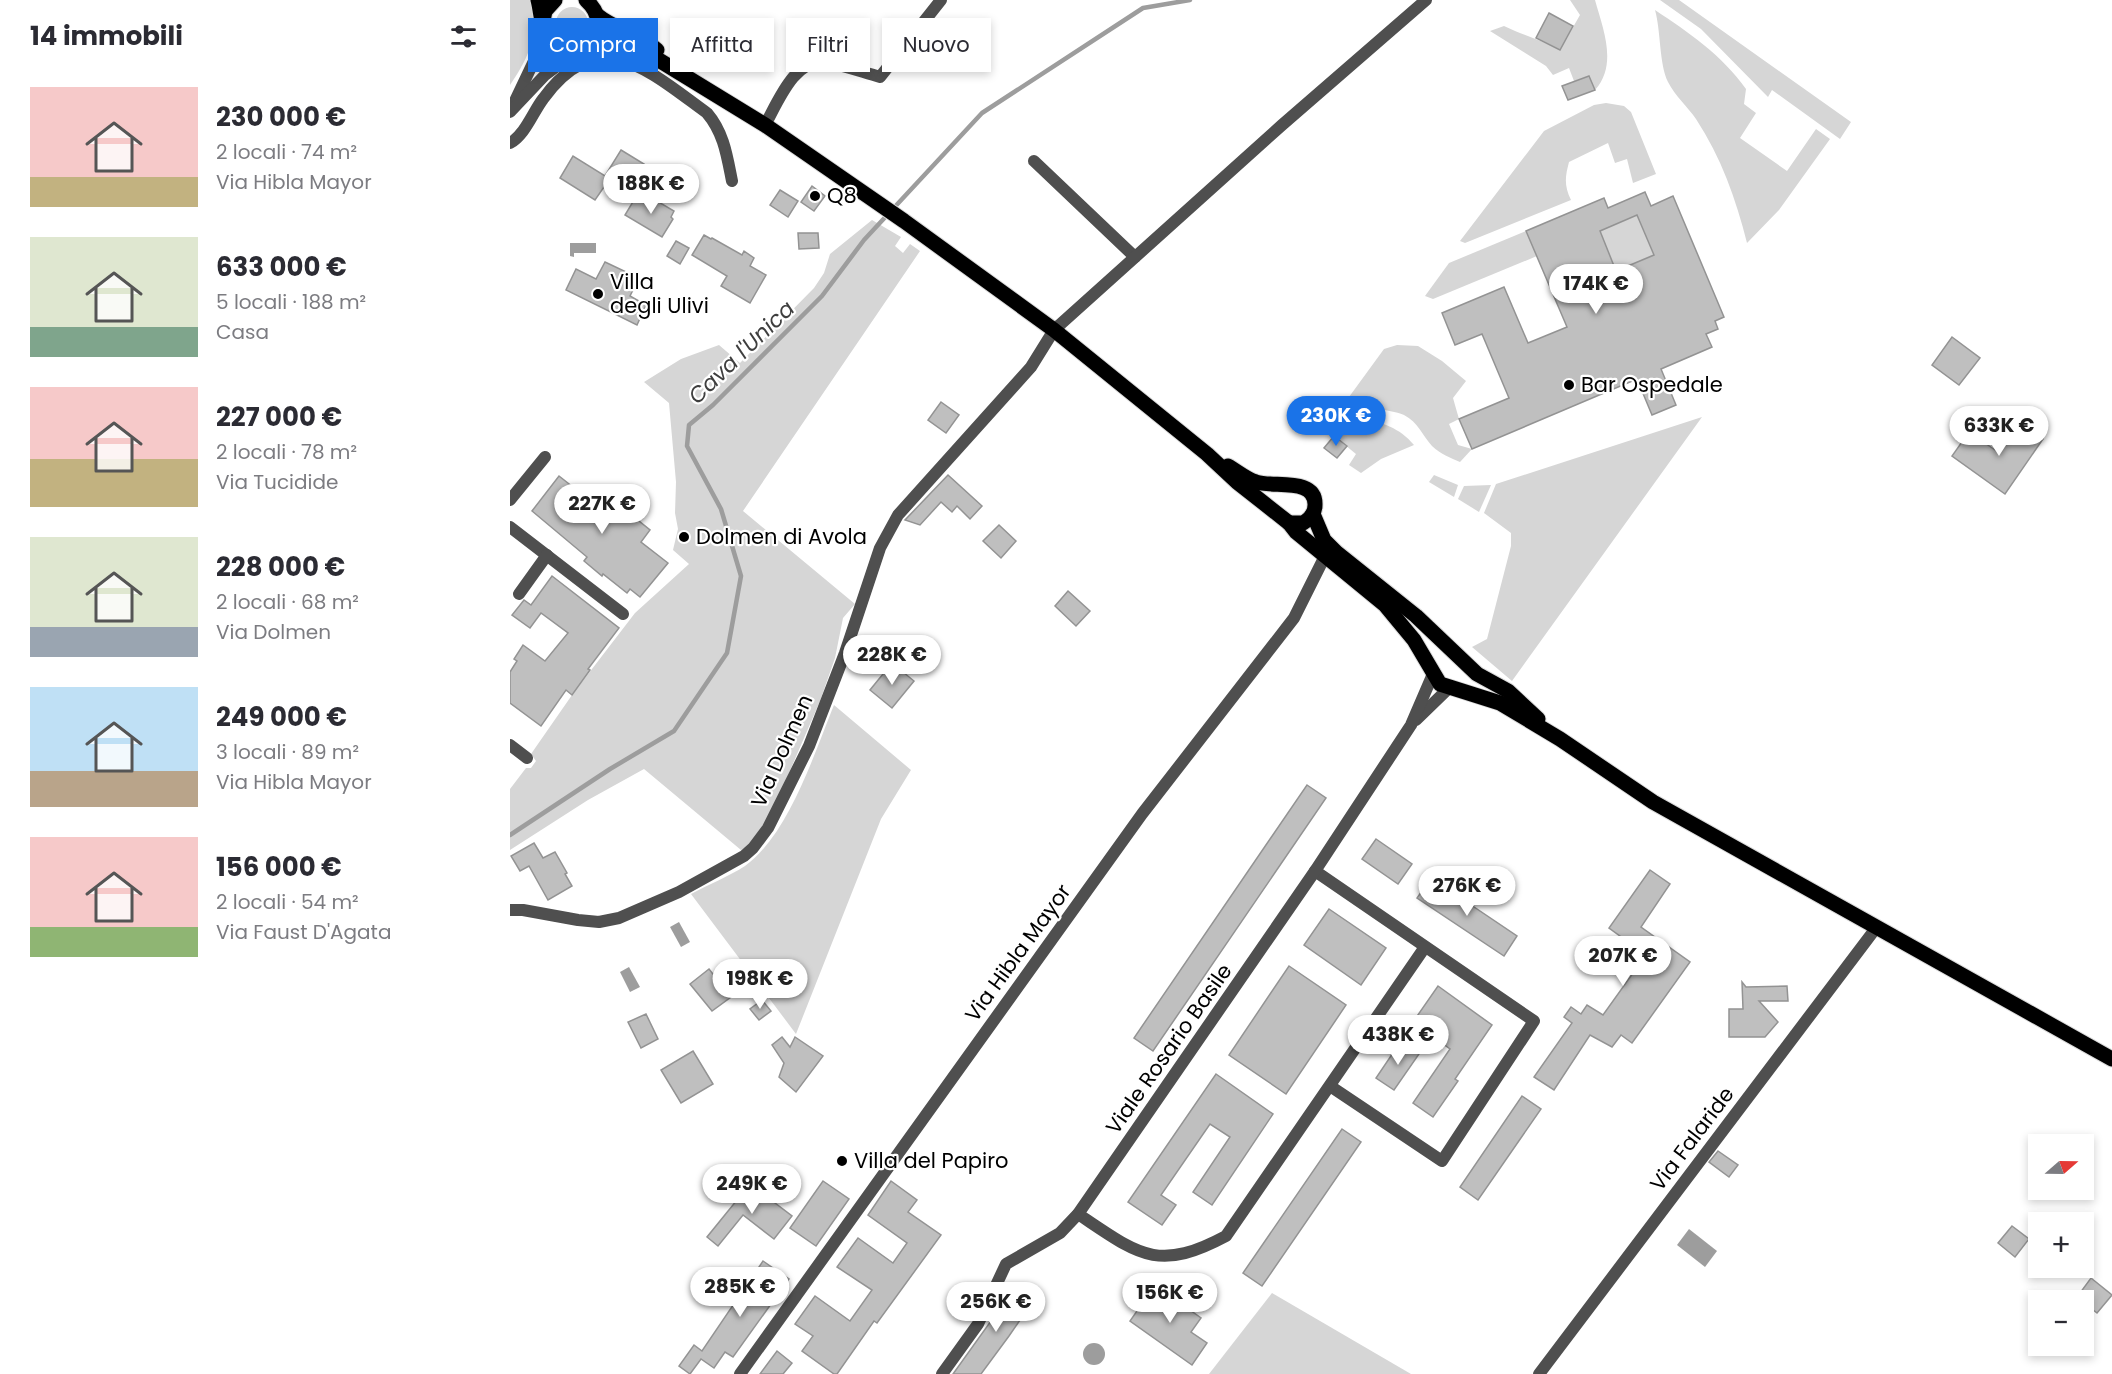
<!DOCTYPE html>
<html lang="it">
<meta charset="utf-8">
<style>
:root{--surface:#fff;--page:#f7f7f7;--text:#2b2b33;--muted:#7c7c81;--accent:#1a73e8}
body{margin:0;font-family:Poppins,sans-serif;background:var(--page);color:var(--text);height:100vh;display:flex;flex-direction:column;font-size:22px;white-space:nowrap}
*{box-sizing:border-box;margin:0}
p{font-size:20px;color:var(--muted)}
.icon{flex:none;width:33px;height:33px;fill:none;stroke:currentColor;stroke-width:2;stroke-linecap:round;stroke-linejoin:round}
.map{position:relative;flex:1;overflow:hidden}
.drawer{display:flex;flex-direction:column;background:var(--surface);width:510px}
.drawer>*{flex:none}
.banner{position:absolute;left:18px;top:18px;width:570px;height:54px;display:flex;gap:12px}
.needle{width:39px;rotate:70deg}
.buttons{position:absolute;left:1518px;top:1134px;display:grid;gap:12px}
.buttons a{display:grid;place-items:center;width:66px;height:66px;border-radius:0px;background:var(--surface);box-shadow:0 3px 9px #0003;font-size:30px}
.price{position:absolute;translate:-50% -51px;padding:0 14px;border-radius:21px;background:#fff;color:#222;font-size:20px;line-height:39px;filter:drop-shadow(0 2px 3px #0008)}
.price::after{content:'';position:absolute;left:50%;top:36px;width:18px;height:14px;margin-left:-9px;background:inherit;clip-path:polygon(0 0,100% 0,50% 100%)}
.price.selected{background:var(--accent);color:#fff}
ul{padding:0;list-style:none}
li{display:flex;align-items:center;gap:18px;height:150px;padding:0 30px}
li span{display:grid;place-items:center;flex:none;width:168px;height:120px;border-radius:0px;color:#555}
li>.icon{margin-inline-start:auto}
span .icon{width:72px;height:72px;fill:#fffc;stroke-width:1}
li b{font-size:26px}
h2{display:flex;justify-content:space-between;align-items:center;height:72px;padding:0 30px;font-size:26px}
.tag{padding:0 21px;border-radius:0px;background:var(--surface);box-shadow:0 3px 9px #0003;font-size:21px;line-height:54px}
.tag.selected{background:var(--accent);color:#fff}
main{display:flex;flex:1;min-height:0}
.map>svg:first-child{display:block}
.green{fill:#d6d6d6}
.water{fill:#9d9d9d}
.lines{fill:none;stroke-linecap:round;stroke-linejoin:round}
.stream{stroke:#9d9d9d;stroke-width:4.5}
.building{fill:#bfbfbf;stroke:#939393;stroke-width:1.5;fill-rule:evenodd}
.primary-casing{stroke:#dbdbdb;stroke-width:17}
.minor{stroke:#4f4f4f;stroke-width:12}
.tertiary{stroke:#4f4f4f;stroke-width:12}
.primary{stroke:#000;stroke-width:15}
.poi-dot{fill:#000;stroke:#fff;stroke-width:2}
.labels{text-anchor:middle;stroke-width:4.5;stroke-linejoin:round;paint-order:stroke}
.poi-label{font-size:21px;fill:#000;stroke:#fff;text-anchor:start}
.street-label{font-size:21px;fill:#000;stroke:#fff}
.water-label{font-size:22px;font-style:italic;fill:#3e3e3e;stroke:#fff}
</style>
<main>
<section class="drawer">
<h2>14 immobili<svg class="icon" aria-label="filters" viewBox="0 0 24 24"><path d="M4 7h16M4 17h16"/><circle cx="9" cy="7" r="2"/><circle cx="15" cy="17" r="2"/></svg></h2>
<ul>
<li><span style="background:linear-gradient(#f6c9c9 75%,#c2b280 0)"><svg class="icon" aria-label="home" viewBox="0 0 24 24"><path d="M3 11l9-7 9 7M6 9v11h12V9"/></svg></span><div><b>230 000 €</b><p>2 locali · 74 m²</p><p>Via Hibla Mayor</p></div></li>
<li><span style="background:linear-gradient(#dfe7d0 75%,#7fa58c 0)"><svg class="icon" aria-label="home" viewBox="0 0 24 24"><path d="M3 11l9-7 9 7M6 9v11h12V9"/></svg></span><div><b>633 000 €</b><p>5 locali · 188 m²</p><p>Casa</p></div></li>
<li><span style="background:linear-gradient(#f6c9c9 60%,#c2b280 0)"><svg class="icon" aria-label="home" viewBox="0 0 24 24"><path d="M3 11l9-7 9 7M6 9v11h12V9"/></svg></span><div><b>227 000 €</b><p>2 locali · 78 m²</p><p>Via Tucidide</p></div></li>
<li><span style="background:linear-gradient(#dfe7d0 75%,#9aa5b1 0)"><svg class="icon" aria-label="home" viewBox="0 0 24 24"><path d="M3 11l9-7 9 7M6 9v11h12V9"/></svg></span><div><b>228 000 €</b><p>2 locali · 68 m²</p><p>Via Dolmen</p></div></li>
<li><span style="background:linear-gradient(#bfe0f5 70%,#b9a48a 0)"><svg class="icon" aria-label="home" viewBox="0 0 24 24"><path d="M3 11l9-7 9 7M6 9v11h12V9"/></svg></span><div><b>249 000 €</b><p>3 locali · 89 m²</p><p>Via Hibla Mayor</p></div></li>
<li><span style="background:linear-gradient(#f6c9c9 75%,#8fb573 0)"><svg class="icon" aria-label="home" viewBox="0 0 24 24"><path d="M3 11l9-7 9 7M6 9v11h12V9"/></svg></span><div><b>156 000 €</b><p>2 locali · 54 m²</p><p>Via Faust D'Agata</p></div></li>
</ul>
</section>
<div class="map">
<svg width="1602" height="1374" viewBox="0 0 1602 1374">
<rect width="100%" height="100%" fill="#fff"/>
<!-- green -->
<g class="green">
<path d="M 0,0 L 21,0 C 27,37 21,54 0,85 Z"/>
<path d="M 1060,0 L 1085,0 C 1093,29 1108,64 1085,90 L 1079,76 L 1064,81 L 1059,68 L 1043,75 L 1036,66 L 980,31 L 994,26 C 1013,35 1031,40 1050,50 L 1070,15 Z"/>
<path d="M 1150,0 L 1169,0 L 1341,122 L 1330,139 L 1262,90 L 1258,97 L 1191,29 Z"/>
<circle cx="62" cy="23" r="16"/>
<path d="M 1145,10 C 1178,32 1212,55 1236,89 L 1234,104 L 1246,113 L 1230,138 L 1277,171 L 1306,129 L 1320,139 L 1269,210 L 1237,243 C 1226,199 1211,157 1186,119 C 1178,107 1165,96 1158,82 C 1149,64 1151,31 1145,10 Z"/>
<path d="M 1096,103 L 1114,106 L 1121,112 L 1146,174 L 1123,183 L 1117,159 L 1105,163 L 1098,143 L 1059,162 C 1055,177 1054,186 1061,200 L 955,243 L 950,241 L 1034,131 L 1084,105 Z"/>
<path d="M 1127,215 L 1144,255 L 1106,271 L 1090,231 Z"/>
<path d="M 362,220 L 391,237 L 385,246 L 393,253 L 400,244 L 410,251 L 233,511 L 345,604 L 333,618 L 325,658 L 310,701 L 269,796 L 257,823 L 238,846 L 231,850 L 134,769 L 78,800 L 0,850 L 0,789 L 16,768 L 21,768 L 26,761 L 21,754 L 62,695 L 125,613 L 179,564 L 163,550 L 168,529 L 165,513 L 166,482 L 159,403 L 134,382 L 171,359 L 209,345 L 230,363 L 304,288 L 314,273 L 320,254 Z"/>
<path d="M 1016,231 L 1027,256 L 923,299 L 915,296 L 939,263 Z"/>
<path d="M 887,345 L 908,346 L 932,361 L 956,381 L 943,398 L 949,419 L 939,424 L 948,445 L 962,449 L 950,462 C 941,458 930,454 922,446 C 912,435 908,422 894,415 C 878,408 854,410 840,402 L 839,397 L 874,349 Z"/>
<path d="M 1192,417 L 1002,681 L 962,647 L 977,639 L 1001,546 L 1001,533 L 974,513 L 986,484 Z"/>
<path d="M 850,420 C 871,421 890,428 904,445 L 871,459 L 851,473 L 839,465 L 846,454 L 824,436 L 836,424 Z"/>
<path d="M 924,475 L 948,485 L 944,497 L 919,482 Z"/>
<path d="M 981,485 L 969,512 L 948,499 L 954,486 Z"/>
<path d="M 324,705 L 401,770 L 371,819 L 286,1034 L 181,894 C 199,884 218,877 235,866 C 279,834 304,754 324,705 Z"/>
<path d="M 762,1293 L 901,1374 L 699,1374 Z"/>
</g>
<!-- water -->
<g class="water">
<path d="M 60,243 L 86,243 L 86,253 L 64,253 L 64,257 L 60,256 Z"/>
<path d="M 169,922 L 180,942 L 171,947 L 160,927 Z"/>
<path d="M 119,967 L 130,987 L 120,992 L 110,972 Z"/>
<path d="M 1179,1229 L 1207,1251 L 1195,1267 L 1167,1245 Z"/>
<circle cx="584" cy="1354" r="11"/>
</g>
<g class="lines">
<!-- stream -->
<path class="stream" d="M 0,835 L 100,769 L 164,731 L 217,653 L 231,576 L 211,509 L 177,446 L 179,425 L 203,405 L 312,296 L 354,240 L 472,113 L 633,8 L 680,0"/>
</g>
<!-- building -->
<g class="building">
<path d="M 1039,13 L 1063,26 L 1050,50 L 1026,38 Z"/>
<path d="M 1079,76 L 1085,90 L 1058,100 L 1052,86 Z"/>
<path d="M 111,150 L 134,164 L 114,196 L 96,184 L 85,200 L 50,178 L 63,156 L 95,176 Z"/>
<path d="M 302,186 L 315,196 L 304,211 L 291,202 Z"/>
<path d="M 270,190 L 288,201 L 278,217 L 260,205 Z"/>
<path d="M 1135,192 L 1141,206 L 1163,196 L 1214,317 L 1205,321 L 1208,329 L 1196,334 L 1202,347 L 1151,369 L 1166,405 L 1142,415 L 1127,379 L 962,449 L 949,419 L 999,398 L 972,334 L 945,345 L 932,313 L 994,287 L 1018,343 L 1057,327 L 1016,231 L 1094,198 L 1098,208 ZM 1127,215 L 1144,255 L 1106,271 L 1090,231 Z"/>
<path d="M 127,195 L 144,205 L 147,201 L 164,211 L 161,217 L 163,219 L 152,237 L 115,215 Z"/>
<path d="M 288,233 L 308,233 L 309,248 L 289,249 Z"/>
<path d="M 194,235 L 201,239 L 202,238 L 232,255 L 234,251 L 244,258 L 240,266 L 256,275 L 240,303 L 211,286 L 217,276 L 182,255 Z"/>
<path d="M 166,241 L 179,248 L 170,264 L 157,256 Z"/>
<path d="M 95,262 L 129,278 L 120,296 L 136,305 L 127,325 L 56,290 L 66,269 L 86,279 Z"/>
<path d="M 1442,337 L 1470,358 L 1449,385 L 1422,365 Z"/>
<path d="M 431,402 L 449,415 L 436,433 L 418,420 Z"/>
<path d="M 1509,423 L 1533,439 L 1495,494 L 1442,456 L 1459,432 L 1488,452 Z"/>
<path d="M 824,436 L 837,446 L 827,458 L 814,448 Z"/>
<path d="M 438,475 L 472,506 L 460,519 L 447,506 L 442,512 L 431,502 L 410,525 L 395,520 Z"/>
<path d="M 49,476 L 77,498 L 87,487 L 140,530 L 131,542 L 158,563 L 130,597 L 120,589 L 117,593 L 93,574 L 92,576 L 74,561 L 77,557 L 22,511 Z"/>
<path d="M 489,525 L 506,541 L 491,558 L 473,541 Z"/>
<path d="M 42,576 L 109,628 L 78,669 L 80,670 L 62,695 L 56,690 L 31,726 L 0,703 L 0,672 L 7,661 L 4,659 L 13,645 L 35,661 L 58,633 L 31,613 L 20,628 L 2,615 L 14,600 L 21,605 Z"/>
<path d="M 558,591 L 580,611 L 566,626 L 545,606 Z"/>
<path d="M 382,663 L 404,681 L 382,708 L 360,690 Z"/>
<path d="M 797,785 L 816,798 L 643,1051 L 624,1038 Z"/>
<path d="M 866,839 L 902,864 L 888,884 L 852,859 Z"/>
<path d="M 24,843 L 33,858 L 45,852 L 57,873 L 55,874 L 62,886 L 38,900 L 19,866 L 10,871 L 1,856 Z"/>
<path d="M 1140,870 L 1160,884 L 1131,927 L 1180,962 L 1122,1043 L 1111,1035 L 1102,1047 L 1080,1035 L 1044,1090 L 1024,1077 L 1062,1023 L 1054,1017 L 1061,1007 L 1071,1014 L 1077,1005 L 1093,1015 L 1136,955 L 1099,928 Z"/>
<path d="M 921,878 L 1007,936 L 994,956 L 907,898 Z"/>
<path d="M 819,909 L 876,948 L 851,985 L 794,945 Z"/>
<path d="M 779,966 L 836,1005 L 776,1094 L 719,1055 Z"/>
<path d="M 199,969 L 221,997 L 202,1011 L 180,984 Z"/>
<path d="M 1232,982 L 1236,987 L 1277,986 L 1278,1001 L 1249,1001 L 1268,1022 L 1255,1037 L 1219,1037 L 1219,1009 L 1233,1009 Z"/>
<path d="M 928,986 L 982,1025 L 945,1079 L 948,1081 L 923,1117 L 903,1103 L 940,1049 L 903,1022 Z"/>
<path d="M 252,1000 L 261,1011 L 249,1020 L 240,1009 Z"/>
<path d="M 136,1014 L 148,1039 L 131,1048 L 118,1022 Z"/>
<path d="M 272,1037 L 280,1047 L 285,1037 L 313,1056 L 286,1092 L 269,1077 L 274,1063 L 262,1045 Z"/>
<path d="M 891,1041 L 909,1054 L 884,1090 L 866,1078 Z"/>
<path d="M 183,1051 L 203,1084 L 171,1103 L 151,1070 Z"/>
<path d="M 706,1074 L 763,1114 L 702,1205 L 683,1192 L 720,1137 L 700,1124 L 651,1195 L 666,1205 L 652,1225 L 618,1202 Z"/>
<path d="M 1012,1096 L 1031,1109 L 968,1200 L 950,1187 Z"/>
<path d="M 832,1129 L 851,1142 L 752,1286 L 733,1273 Z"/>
<path d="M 1208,1151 L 1228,1165 L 1219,1177 L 1199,1162 Z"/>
<path d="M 313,1181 L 339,1199 L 306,1246 L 280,1228 Z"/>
<path d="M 381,1181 L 407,1200 L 398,1212 L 431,1235 L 367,1323 L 364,1321 L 327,1374 L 324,1374 L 292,1351 L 303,1336 L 285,1324 L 305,1296 L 340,1321 L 362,1290 L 327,1267 L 348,1238 L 383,1263 L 397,1243 L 358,1215 Z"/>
<path d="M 240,1184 L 282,1216 L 264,1239 L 233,1215 L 208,1246 L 197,1237 Z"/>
<path d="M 1502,1226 L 1519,1239 L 1505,1257 L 1488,1243 Z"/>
<path d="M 253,1261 L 279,1279 L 223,1357 L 215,1352 L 204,1368 L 191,1359 L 180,1374 L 169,1366 L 184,1345 L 192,1351 Z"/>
<path d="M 1581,1278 L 1602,1295 L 1587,1313 L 1567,1297 Z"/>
<path d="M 645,1285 L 691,1318 L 681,1332 L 697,1343 L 682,1365 L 620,1321 Z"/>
<path d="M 506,1286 L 524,1300 L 499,1336 L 471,1374 L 443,1374 Z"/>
<path d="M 267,1351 L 282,1363 L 273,1374 L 250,1374 Z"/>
</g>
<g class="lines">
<!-- primary casing -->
<g class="primary-casing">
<g id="primary">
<path d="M 28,0 C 31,11 31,26 37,37 C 57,72 112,33 76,0"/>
<path d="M 87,15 C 105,30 129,34 147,50"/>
<path d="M 33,21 L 35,11 L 45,0"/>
<path d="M 74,47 C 97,46 118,45 139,54 L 255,125 L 394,221 L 544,330 L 697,454 L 727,482 L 779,523 L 786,532 L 875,605 L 904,640 L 930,684 L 990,703 L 1050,739 L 1143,802 L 1602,1059"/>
<path d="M 718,466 C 727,471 736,479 746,482 C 764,488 806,477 805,505 C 805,514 800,519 793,523 L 779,523"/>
<path d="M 803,514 L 814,540 L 826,552 L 906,616 L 967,674 L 998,691 L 1028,719"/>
</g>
</g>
<!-- minor -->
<g class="minor">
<path d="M 255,125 C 267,104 285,57 315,62 C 334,65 352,72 370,77 L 431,0"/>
<path d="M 0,143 C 15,135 23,112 33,99 C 89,22 139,71 197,113 C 214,133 217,156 222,181"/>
<path d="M 524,161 L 625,257"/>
<path d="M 0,500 L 35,457"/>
<path d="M 0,527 L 113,614"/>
<path d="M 9,594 L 37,555"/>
<path d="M 906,720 L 940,687"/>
<path d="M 0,745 L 17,758"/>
<path d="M 805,871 L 1024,1021 L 932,1161 L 820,1086"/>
<path d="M 0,910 L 13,910 L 68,920 L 89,922 L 109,918 L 169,892 L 234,856 L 243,848 L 258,828 L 299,746 L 335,653 L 370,548 L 388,515 L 521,367 L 544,330 L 772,125 L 916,0"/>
<path d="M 568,1214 C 628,1254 647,1273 716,1236 L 915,947"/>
<path d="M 230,1374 L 632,814 L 784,618 L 815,556"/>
<path d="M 432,1374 L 468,1324 L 496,1264 L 550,1233 L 568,1214 L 805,871 L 901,725 L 923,674"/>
<path d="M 1029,1374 L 1366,928"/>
</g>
<!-- tertiary -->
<g class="tertiary">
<path d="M 5,101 L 24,61 L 34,30"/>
<path d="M 0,112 L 35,75 L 70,49"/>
</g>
<!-- primary -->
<use href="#primary" class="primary"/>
</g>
<!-- markers -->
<g class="poi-dot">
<circle cx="305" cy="196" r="6"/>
<circle cx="88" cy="294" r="6"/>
<circle cx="1059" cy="385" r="6"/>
<circle cx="174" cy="537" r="6"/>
<circle cx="332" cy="1161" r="6"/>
</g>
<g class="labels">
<!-- poi labels -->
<g class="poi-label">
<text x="317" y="203">Q8</text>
<text x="100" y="289">Villa<tspan x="100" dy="24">degli Ulivi</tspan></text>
<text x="1071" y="392">Bar Ospedale</text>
<text x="186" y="544">Dolmen di Avola</text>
<text x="344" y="1168">Villa del Papiro</text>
</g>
<!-- street labels -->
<g class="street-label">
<text transform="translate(272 751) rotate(-66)" y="7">Via Dolmen</text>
<text transform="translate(508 953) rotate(-54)" y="7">Via Hibla Mayor</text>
<text transform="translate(659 1049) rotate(-55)" y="7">Viale Rosario Basile</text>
<text transform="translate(1182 1139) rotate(-53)" y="7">Via Falaride</text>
</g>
<!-- water labels -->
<g class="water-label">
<text transform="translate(231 352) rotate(-44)" y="8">Cava l'Unica</text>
</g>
</g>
</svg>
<div class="buttons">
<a><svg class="needle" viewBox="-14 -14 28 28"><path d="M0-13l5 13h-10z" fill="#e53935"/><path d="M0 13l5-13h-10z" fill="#7c7c81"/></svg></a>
<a>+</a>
<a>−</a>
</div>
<b class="price" style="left:141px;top:215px">188K €</b>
<b class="price" style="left:1086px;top:315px">174K €</b>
<b class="price selected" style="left:826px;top:447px">230K €</b>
<b class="price" style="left:1489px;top:457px">633K €</b>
<b class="price" style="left:92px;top:535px">227K €</b>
<b class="price" style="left:382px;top:686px">228K €</b>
<b class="price" style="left:957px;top:917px">276K €</b>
<b class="price" style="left:1113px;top:987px">207K €</b>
<b class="price" style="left:250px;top:1010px">198K €</b>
<b class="price" style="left:888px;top:1066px">438K €</b>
<b class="price" style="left:242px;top:1215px">249K €</b>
<b class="price" style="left:230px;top:1318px">285K €</b>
<b class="price" style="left:660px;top:1324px">156K €</b>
<b class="price" style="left:486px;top:1333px">256K €</b>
<div class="banner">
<a class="tag selected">Compra</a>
<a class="tag">Affitta</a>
<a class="tag">Filtri</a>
<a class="tag">Nuovo</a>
</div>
</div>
</main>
